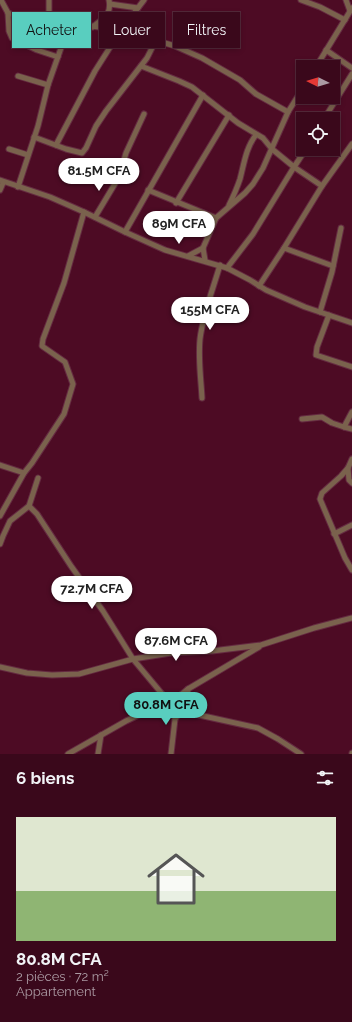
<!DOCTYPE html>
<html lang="fr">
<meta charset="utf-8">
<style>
:root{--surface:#3a081b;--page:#451628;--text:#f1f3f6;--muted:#ab9aa3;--line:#54293a;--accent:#59cebf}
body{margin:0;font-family:Raleway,sans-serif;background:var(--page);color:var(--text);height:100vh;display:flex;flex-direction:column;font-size:15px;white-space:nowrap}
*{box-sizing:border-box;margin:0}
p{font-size:13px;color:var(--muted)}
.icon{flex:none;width:22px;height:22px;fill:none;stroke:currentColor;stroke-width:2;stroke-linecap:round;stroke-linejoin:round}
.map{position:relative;height:754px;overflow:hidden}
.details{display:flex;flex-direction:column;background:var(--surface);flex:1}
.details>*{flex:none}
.guide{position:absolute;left:12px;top:12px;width:328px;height:36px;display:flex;gap:8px}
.needle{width:26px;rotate:275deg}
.buttons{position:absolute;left:296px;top:60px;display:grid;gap:8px}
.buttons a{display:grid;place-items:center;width:44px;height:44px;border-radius:0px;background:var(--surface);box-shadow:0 2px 6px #0003,0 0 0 1px var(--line);font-size:20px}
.price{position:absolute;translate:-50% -34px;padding:0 9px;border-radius:14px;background:#fff;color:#222;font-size:13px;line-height:26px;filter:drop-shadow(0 1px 2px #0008)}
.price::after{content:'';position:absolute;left:50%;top:24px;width:12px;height:9px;margin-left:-6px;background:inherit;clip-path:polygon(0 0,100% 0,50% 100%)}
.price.on{background:var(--accent);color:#111}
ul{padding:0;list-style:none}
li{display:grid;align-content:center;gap:8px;height:212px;padding:0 16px}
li+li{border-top:1px solid var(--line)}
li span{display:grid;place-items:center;height:124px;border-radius:0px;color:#555}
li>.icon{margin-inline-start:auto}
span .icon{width:72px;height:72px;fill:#fffc;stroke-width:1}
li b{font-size:17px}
h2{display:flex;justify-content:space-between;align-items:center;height:48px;padding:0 16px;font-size:17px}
.pill{padding:0 14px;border-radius:0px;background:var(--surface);box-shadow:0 2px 6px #0003,0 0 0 1px var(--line);font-size:14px;line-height:36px}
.pill.on{background:var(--accent);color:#111}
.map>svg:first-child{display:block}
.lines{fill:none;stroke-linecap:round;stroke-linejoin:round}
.minor-casing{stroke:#652b41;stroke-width:7}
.minor{stroke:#7a624d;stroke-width:5}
</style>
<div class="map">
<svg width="352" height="754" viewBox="0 0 352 754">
<rect width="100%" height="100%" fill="#4d0b24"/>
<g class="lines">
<!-- minor casing -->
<g class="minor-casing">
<g id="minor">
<path d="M 1,0 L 8,13 L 25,19 L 54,21 L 121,30 L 175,46 L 202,58 L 240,80 L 256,94 L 288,112"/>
<path d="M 301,0 L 320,7 L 345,20"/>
<path d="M 346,0 L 350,11"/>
<path d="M 110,4 L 138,8"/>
<path d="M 8,13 L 9,31 L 12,38 L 37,50 L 58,57"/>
<path d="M 49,20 L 49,0"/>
<path d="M 93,27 C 103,18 112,15 109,0"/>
<path d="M 326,50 L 352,68"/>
<path d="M 141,66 L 179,81 L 192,87 L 238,123 L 263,138 L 272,149 L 294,167 L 253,234 L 227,268"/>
<path d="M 316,67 L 352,8"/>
<path d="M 18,76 L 48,85"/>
<path d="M 324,119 L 352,74"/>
<path d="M 34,137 L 66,149 L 82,153 L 86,148 L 96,126 L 106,111 L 147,58 L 156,40"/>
<path d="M 56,145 L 95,71 L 121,30 L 144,0"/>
<path d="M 9,149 L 28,155"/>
<path d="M 306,149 L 294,167 L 322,186"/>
<path d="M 0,180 L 50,197 L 84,212 L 125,232 L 165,250 L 227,268 L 250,280 L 266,290 L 305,307 L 352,323"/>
<path d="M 18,187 L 38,126 L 48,85 L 61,48 L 68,22"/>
<path d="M 0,190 L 3,183"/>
<path d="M 148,190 L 216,218"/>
<path d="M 176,203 L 229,115"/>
<path d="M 229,205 C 233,197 237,188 240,179 C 244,164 246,147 256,135"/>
<path d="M 95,217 L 119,177 L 126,153 L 144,114"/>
<path d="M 125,232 L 203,95"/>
<path d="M 284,248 L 333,266"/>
<path d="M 188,256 L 203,248"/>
<path d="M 205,260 L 203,248 L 216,218 L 245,193 L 253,184 L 263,168 L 288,112 L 303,88"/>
<path d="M 259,286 L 284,248 L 322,186 L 352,144"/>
<path d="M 320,312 L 332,272 L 341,228"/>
<path d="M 329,315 L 317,347 L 316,355 L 352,367"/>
<path d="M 202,398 C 201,379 198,359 200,339 C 203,314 213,289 220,265"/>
<path d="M 352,412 L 344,427 L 352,429"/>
<path d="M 302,419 L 322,417 L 332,423 L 344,427"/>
<path d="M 352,459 L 348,468 L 341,476 L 322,493 L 320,499 L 345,558 L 352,570"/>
<path d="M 0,465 L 24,473"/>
<path d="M 348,468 L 349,480 L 352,483"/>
<path d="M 29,506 L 37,514 L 71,566 L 103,611 L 133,659 L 168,701"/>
<path d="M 0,516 L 24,473 L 32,463 L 64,414 L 73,384 L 65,362 L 42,346 L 43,339 L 64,283 L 84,212"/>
<path d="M 334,534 L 352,525"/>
<path d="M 0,544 L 3,536 L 10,521 L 29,506 L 38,478"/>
<path d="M 0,667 L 27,673 L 52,675 L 79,674 L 133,659 L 171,653 L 212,651 L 261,645 L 314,628 L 352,618"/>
<path d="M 176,699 L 185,707 L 199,715 L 258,728 L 278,739 L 301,754"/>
<path d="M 175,719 L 185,707 L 188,689"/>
<path d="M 68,754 L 126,721 L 168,701 L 176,699 L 188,689 L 259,647"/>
<path d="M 98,754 L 101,735"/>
<path d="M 171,754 L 175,719 L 176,699"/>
<path d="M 352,754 L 352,753"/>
</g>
</g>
<!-- minor -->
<use href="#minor" class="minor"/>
</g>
</svg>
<div class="buttons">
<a><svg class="needle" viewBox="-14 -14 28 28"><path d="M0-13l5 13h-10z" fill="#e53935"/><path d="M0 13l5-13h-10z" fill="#ab9aa3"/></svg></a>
<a><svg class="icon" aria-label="locate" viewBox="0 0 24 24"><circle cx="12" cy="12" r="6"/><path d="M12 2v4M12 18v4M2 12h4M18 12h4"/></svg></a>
</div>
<b class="price" style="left:99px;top:192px">81.5M CFA</b>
<b class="price" style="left:179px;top:245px">89M CFA</b>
<b class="price" style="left:210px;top:331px">155M CFA</b>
<b class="price" style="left:92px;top:610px">72.7M CFA</b>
<b class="price" style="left:176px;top:662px">87.6M CFA</b>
<b class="price on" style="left:166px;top:726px">80.8M CFA</b>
<div class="guide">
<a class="pill on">Acheter</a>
<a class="pill">Louer</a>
<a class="pill">Filtres</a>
</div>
</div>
<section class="details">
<h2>6 biens<svg class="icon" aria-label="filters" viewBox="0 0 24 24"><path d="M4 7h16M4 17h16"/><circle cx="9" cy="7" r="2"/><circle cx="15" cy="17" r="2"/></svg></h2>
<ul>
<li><span style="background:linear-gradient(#dfe7d0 60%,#8fb573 0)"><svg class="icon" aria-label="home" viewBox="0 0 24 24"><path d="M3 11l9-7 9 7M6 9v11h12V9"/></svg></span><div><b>80.8M CFA</b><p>2 pièces · 72 m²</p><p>Appartement</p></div></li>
</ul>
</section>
